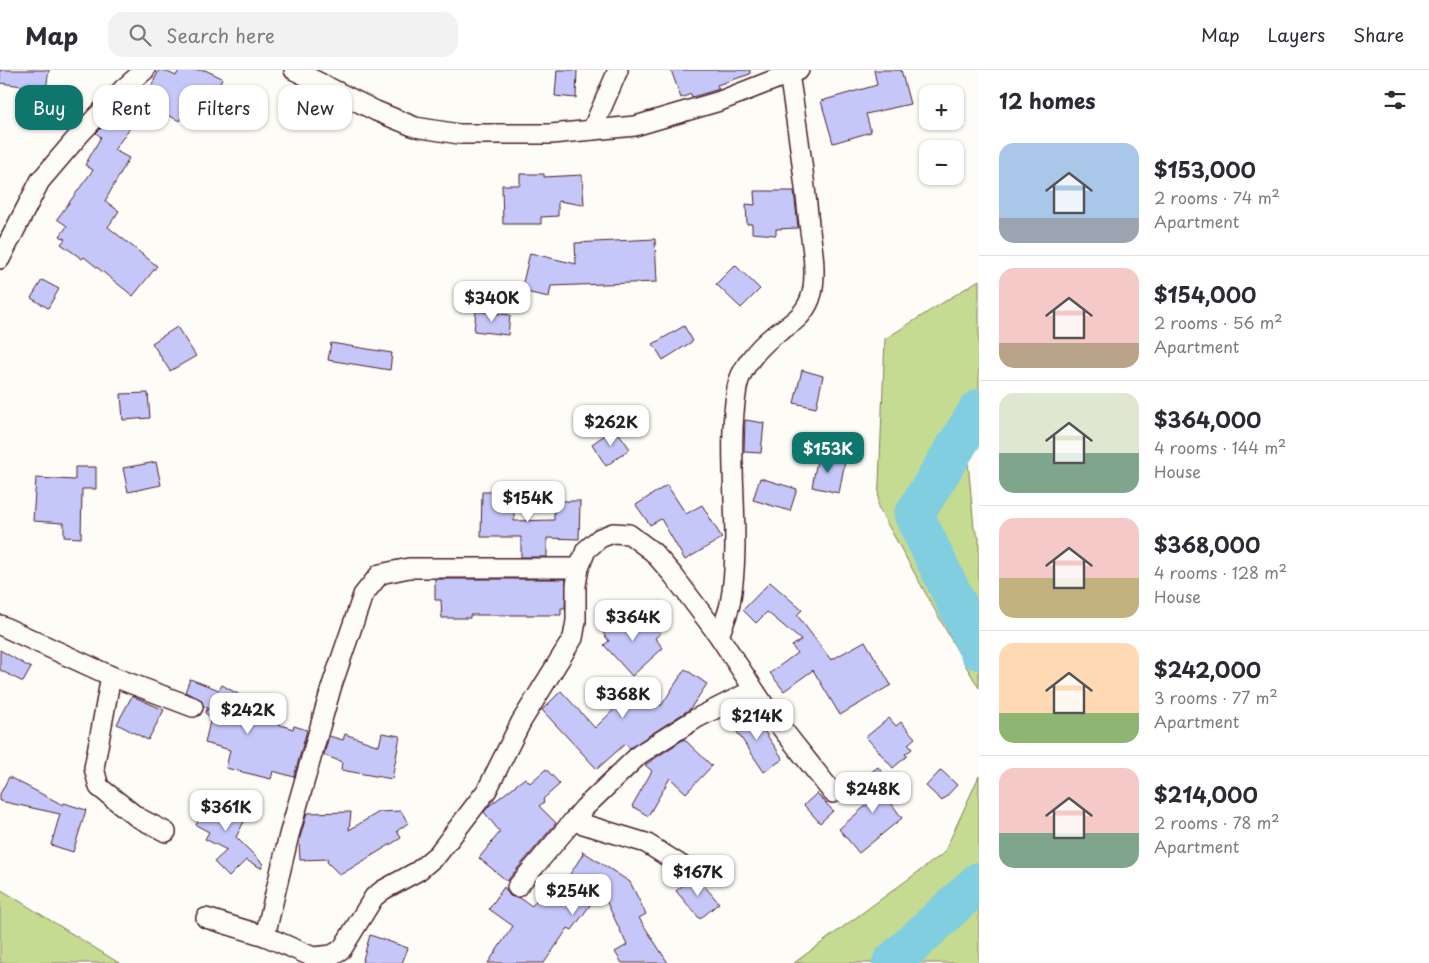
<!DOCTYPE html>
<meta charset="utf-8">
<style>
:root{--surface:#fff;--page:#f2f2f3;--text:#2b2b33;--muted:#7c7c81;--line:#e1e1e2;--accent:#0f766e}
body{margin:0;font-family:"Playpen Sans",sans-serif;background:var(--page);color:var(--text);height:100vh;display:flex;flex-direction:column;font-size:19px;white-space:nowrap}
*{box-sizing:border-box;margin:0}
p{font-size:16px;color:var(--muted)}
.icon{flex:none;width:28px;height:28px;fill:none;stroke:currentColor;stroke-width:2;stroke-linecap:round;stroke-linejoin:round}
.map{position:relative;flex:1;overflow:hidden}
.drawer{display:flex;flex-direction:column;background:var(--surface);width:450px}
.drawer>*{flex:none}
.hud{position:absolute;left:15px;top:15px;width:475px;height:45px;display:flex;gap:10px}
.tools{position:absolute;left:919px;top:15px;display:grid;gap:10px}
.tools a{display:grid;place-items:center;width:45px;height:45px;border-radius:10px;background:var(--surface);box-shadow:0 1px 4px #0004;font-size:25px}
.price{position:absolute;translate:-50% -42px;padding:0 11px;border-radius:10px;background:#fff;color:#222;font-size:16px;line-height:32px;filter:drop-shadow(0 1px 2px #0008)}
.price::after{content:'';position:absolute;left:50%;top:30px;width:15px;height:11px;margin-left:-8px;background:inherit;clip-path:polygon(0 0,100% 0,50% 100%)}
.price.active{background:var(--accent);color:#fff}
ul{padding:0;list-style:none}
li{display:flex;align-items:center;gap:15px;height:125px;padding:0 20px}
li+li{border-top:1px solid var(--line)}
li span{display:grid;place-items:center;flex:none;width:140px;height:100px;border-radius:15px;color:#555}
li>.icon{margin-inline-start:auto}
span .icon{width:60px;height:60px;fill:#fffc;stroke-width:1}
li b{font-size:21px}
h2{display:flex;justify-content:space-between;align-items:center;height:60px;padding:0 20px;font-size:21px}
.pill{padding:0 18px;border-radius:15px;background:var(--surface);box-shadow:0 1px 4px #0004;font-size:18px;line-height:45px}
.pill.active{background:var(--accent);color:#fff}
header{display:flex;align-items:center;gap:30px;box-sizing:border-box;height:70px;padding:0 25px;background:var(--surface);border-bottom:1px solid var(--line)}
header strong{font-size:24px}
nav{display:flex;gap:28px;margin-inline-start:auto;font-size:18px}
.search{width:350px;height:45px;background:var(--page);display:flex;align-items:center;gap:12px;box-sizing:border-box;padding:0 18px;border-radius:15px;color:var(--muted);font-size:19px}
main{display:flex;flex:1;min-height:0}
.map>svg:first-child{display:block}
.green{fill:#c4db91;stroke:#877d5e}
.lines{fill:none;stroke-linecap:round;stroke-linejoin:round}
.river{stroke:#81cee0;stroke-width:40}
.building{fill:#c6c7f9;stroke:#4a1f2b}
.street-casing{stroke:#4a1f2b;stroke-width:22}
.street{stroke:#fdfcf7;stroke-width:19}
</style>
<header>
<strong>Map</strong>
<div class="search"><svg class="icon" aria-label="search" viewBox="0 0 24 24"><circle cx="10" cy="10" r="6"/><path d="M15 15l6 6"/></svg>Search here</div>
<nav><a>Map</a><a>Layers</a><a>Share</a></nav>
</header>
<main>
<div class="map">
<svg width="979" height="893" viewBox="0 0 979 893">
<rect width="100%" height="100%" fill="#fdfcf7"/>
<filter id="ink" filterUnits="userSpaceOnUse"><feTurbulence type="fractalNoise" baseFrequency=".02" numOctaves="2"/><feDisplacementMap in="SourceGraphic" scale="10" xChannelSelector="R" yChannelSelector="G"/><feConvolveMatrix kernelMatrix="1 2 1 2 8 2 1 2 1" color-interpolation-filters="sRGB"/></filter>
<g filter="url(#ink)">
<!-- green -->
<g class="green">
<path d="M 979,210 L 979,362 L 967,381 L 974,458 L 979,468 L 979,618 L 963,591 L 878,437 L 885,269 Z"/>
<path d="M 979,706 L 979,893 L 794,893 L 944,783 Z"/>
<path d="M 0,819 L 119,893 L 0,893 Z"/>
</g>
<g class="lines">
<!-- river -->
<g class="river">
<path d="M 979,339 L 914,445 L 979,580"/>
<path d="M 892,893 L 979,812"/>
</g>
</g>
<!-- building -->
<g class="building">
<path d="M 0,0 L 49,0 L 46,19 L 0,13 Z"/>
<path d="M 159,0 L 163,0 L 176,6 L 179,0 L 205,0 L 222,8 L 210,34 L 192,26 L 180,51 L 143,34 Z"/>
<path d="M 557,0 L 577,0 L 576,28 L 555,26 Z"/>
<path d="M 671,0 L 750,0 L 750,4 L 717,15 L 719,19 L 716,20 L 692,27 L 691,24 L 681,28 Z"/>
<path d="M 874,0 L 901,0 L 910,34 L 866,44 L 871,62 L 833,73 L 821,31 L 877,15 Z"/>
<path d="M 113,46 L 130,58 L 114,80 L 129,88 L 105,131 L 119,141 L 108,157 L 157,196 L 133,226 L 84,187 L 82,189 L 61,174 L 65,169 L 60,166 L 67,156 L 57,149 L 93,100 L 85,95 L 101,67 L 96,63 Z"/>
<path d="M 520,104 L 544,104 L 544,107 L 582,105 L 584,135 L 558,131 L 558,146 L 541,147 L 541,154 L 503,154 L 502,115 L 520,115 Z"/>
<path d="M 754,121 L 794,121 L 798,158 L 776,159 L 776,165 L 752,163 L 752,154 L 747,154 L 746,134 L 755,135 Z"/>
<path d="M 655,169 L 657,212 L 551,216 L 549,227 L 521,221 L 530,183 L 576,194 L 575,173 Z"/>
<path d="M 735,195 L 760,219 L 741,238 L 716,214 Z"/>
<path d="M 42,210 L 59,219 L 48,238 L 31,228 Z"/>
<path d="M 476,241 L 510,245 L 508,265 L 474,261 Z"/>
<path d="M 684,256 L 693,271 L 663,290 L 653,274 Z"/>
<path d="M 177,257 L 196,286 L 170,301 L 152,273 Z"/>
<path d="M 331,273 L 392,283 L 390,300 L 328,290 Z"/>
<path d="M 802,300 L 823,306 L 816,338 L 794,333 Z"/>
<path d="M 148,323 L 150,348 L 123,350 L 121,324 Z"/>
<path d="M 745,350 L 764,353 L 761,383 L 744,382 Z"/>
<path d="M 615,358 L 630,379 L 606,396 L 592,374 Z"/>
<path d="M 818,385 L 845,391 L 839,423 L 812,417 Z"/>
<path d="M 156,392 L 161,415 L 128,422 L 123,398 Z"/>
<path d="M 75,397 L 96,397 L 96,419 L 82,419 L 81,468 L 64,467 L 64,453 L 33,451 L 36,408 L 75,410 Z"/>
<path d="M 760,408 L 797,419 L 790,441 L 753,430 Z"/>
<path d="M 667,415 L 686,444 L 702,435 L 722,468 L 685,490 L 661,449 L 650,455 L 636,435 Z"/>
<path d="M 482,422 L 514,422 L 514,451 L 554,450 L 554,431 L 580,431 L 579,469 L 547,468 L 547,487 L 521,487 L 521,467 L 481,467 Z"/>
<path d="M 435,509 L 566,509 L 565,538 L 561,538 L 561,545 L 470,545 L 470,548 L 442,548 L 441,530 L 435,530 Z"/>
<path d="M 770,512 L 802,540 L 797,545 L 831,590 L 865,571 L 891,615 L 840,645 L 813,600 L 784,621 L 770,603 L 797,583 L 792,576 L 801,570 L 767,542 L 756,553 L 743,540 Z"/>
<path d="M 628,540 L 642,555 L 648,549 L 661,563 L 655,568 L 663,578 L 632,606 L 604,575 L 609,571 L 603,563 Z"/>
<path d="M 0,580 L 31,598 L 23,612 L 0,600 Z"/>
<path d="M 685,599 L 707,614 L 690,639 L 630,678 L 625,674 L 597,699 L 542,640 L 561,621 L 595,658 L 640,614 L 661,636 Z"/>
<path d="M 190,609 L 219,620 L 222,615 L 245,628 L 237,641 L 293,659 L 294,656 L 307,660 L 294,707 L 273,701 L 271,709 L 226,698 L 230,680 L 205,673 L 211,647 L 205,643 L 208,638 L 204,637 L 201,630 L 185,622 Z"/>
<path d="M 132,626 L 164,640 L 148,670 L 117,654 Z"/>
<path d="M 750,640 L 783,689 L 764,702 L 731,653 Z"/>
<path d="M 889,648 L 896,656 L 901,652 L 915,668 L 908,674 L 912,679 L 905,684 L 907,686 L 893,698 L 866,667 Z"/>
<path d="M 382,663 L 400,666 L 392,709 L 341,700 L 342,692 L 324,685 L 329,666 L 343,670 L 345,664 L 379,676 Z"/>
<path d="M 684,669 L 712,696 L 686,723 L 670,708 L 648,746 L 632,736 L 652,701 L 645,695 Z"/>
<path d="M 878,697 L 900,726 L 891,733 L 902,748 L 859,783 L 839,759 L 877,726 L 863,708 Z"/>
<path d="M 546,699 L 560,714 L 543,729 L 544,732 L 539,736 L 556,753 L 507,811 L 479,788 L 500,762 L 484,742 L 489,736 L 525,708 L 530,713 Z"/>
<path d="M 941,700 L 957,715 L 942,731 L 926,716 Z"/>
<path d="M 9,707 L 63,735 L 64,733 L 86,740 L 73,782 L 51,775 L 60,744 L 0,731 L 0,724 Z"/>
<path d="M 210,722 L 249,742 L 236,767 L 263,794 L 261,798 L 246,790 L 229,807 L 214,792 L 227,780 L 205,769 L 209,762 L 196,755 L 203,742 L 199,741 Z"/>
<path d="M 817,723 L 833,741 L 820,753 L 804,735 Z"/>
<path d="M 401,741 L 408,753 L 397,761 L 401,768 L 340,805 L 327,792 L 328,789 L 300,790 L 299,771 L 307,743 L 351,742 L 349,760 L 379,742 Z"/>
<path d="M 582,781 L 630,812 L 646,844 L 639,848 L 668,893 L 622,893 L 615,882 L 627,875 L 601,820 L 572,860 L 568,858 L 544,893 L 488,893 L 513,856 L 489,839 L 504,817 L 510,826 L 520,828 L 532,836 L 553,808 L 563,815 L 583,784 Z"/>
<path d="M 695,805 L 719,833 L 700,849 L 676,821 Z"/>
<path d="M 370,865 L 408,878 L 402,893 L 362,893 Z"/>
</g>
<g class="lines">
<!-- street casing -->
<g class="street-casing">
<g id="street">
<path d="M 294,0 L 376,41 L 415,57 L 459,64 L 551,64 L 635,56 L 720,31 L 799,0"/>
<path d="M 592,60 L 618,0"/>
<path d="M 0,189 L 40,111 L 80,64 L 123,19 L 145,0"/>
<path d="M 0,555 L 111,606 L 193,637"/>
<path d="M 719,566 C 723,555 728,544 730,534 C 743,463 725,389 737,318 C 740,299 758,278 773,266 C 784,258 798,251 805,239 C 809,233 812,225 813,218 C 816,197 812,175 809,154 C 804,104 797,54 789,4"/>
<path d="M 111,606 L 94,698 L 99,717 L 137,747 L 166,762"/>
<path d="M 573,751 L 646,773 L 681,795"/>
<path d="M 517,817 L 584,738 L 640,684 L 697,648 L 753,620"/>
<path d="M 206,848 L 265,866 L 313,887 L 332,885 L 342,879 L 374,827 L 383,820 L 418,801 L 438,784 L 487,720 L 521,652 L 573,568 L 576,551 L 576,515 L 579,498 L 586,480 L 600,468 L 613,463 L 629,464 L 653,482 L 673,505 L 719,566 L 768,641 L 833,723"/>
<path d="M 265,866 L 289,765 L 332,615 L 363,525 L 380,504 L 409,498 L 579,498"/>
</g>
</g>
<!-- street -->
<use href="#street" class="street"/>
</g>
</g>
</svg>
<div class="tools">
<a>+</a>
<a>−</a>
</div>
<b class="price" style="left:492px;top:253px">$340K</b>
<b class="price" style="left:611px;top:377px">$262K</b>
<b class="price active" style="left:828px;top:404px">$153K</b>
<b class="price" style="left:528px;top:453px">$154K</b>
<b class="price" style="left:633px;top:572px">$364K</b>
<b class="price" style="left:623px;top:649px">$368K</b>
<b class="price" style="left:248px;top:665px">$242K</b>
<b class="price" style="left:757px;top:671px">$214K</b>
<b class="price" style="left:873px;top:744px">$248K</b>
<b class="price" style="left:226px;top:762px">$361K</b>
<b class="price" style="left:698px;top:827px">$167K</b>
<b class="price" style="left:573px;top:846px">$254K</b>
<div class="hud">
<a class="pill active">Buy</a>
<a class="pill">Rent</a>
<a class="pill">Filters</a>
<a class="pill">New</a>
</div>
</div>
<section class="drawer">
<h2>12 homes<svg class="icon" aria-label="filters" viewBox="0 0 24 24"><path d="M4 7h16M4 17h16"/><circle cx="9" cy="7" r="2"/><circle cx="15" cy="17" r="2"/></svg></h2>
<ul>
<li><span style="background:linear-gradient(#a9c7e8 75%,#9aa5b1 0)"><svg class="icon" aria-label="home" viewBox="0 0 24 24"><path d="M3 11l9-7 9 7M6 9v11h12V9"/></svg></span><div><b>$153,000</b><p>2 rooms · 74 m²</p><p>Apartment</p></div></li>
<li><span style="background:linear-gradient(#f6c9c9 75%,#b9a48a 0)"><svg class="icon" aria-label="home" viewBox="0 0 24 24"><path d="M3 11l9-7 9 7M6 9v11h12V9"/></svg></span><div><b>$154,000</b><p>2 rooms · 56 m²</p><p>Apartment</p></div></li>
<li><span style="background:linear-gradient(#dfe7d0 60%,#7fa58c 0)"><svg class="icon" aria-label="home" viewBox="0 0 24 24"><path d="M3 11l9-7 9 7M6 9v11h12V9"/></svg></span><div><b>$364,000</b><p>4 rooms · 144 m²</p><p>House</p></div></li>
<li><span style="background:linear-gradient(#f6c9c9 60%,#c2b280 0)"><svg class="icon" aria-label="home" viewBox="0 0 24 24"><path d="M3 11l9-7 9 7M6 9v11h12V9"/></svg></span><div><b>$368,000</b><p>4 rooms · 128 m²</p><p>House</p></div></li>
<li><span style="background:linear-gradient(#ffd9b3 70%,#8fb573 0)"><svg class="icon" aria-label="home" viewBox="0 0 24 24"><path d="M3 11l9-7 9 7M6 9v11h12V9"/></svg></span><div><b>$242,000</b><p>3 rooms · 77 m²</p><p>Apartment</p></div></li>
<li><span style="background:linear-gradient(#f6c9c9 65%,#7fa58c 0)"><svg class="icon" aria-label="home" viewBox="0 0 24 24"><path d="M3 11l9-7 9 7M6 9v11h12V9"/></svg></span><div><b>$214,000</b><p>2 rooms · 78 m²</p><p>Apartment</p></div></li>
</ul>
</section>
</main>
